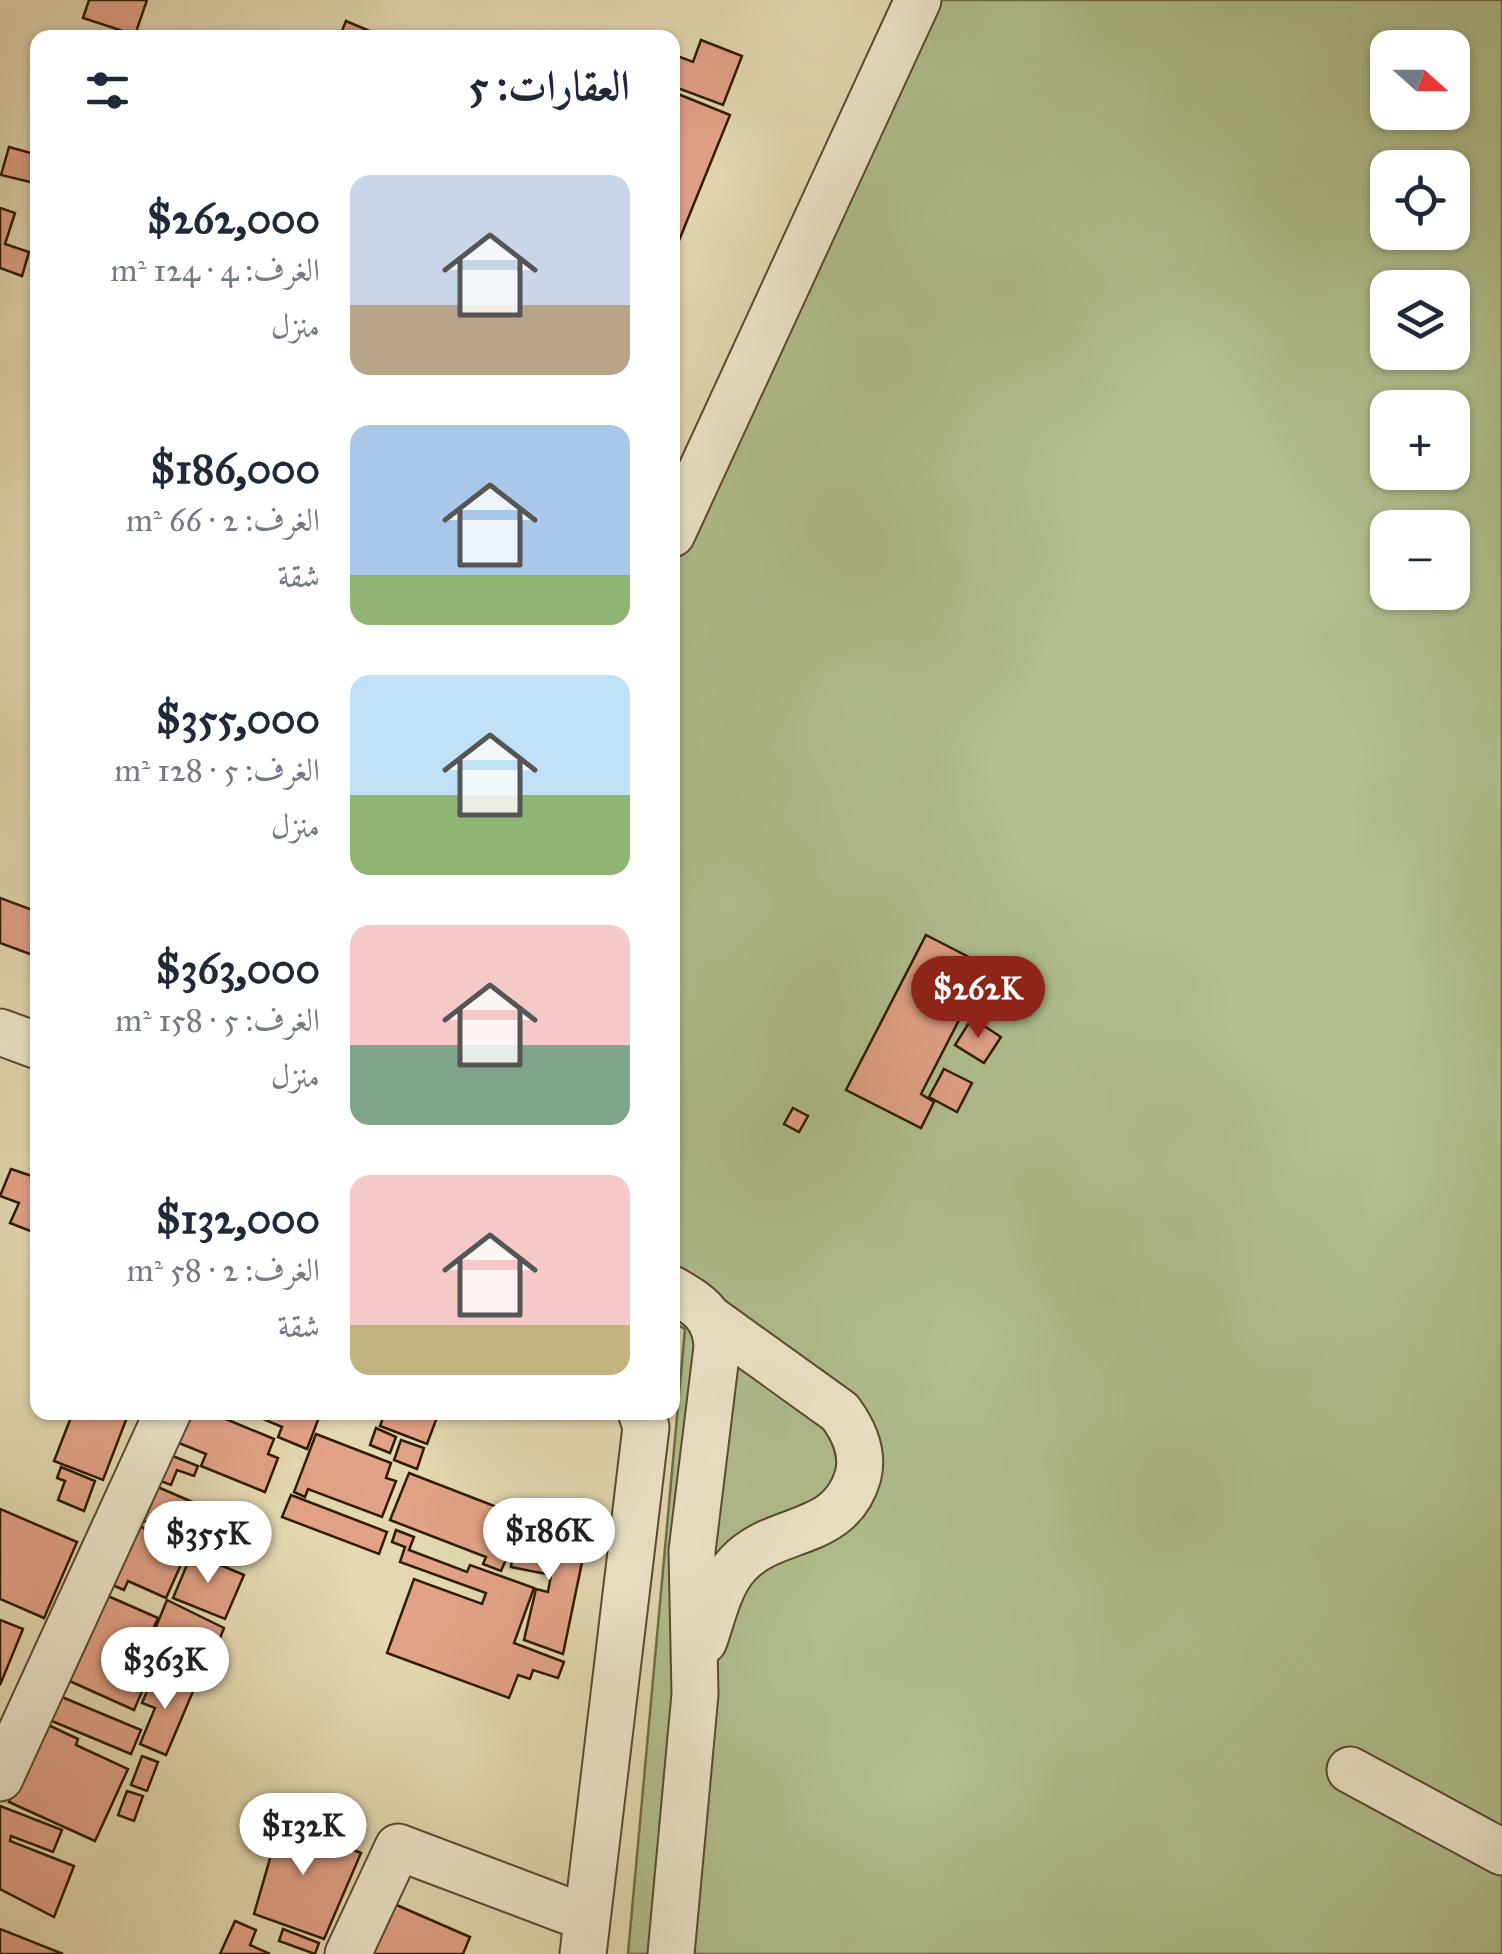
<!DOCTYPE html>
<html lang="ar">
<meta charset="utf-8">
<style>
:root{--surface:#fff;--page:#f6f6f7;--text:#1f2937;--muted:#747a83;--accent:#8f2418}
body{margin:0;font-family:"IM FELL Great Primer",Amiri,serif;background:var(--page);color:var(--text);direction:rtl;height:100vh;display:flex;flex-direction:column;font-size:38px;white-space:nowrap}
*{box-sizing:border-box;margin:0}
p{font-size:32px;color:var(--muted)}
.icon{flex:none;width:55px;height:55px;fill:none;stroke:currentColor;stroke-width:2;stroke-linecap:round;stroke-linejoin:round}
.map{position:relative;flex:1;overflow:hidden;direction:ltr}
.details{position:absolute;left:30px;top:30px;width:650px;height:1390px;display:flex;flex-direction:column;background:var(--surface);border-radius:20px;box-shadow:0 2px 8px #0004;direction:rtl}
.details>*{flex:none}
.needle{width:65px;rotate:111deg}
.fabs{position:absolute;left:1370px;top:30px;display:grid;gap:20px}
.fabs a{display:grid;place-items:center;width:100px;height:100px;border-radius:20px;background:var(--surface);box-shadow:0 2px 8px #0004;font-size:50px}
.price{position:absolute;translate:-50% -85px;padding:0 22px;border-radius:35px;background:#fff;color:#222;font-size:32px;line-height:65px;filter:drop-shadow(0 2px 5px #0008)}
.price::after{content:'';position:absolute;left:50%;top:60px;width:30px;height:22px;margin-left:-15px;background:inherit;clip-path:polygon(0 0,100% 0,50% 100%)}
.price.selected{background:var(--accent);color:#fff}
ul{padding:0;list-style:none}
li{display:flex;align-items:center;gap:30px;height:250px;padding:0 50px}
li span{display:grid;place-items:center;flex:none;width:280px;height:200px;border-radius:20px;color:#555}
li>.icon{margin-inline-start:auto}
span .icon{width:120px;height:120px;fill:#fffc;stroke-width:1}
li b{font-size:42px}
h2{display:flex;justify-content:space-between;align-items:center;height:120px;padding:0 50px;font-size:42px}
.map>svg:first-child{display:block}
.green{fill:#b0bf8d;stroke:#6f6d46;stroke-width:2.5;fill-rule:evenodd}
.building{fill:#e2a287;stroke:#2e1b00;stroke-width:2.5}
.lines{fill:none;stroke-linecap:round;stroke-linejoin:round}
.minor-casing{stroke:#5b4a2c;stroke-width:49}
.minor{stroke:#ede6cb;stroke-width:45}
</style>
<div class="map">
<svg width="1502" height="1954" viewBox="0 0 1502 1954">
<rect width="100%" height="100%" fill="#e3d8af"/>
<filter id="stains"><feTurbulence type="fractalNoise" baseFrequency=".002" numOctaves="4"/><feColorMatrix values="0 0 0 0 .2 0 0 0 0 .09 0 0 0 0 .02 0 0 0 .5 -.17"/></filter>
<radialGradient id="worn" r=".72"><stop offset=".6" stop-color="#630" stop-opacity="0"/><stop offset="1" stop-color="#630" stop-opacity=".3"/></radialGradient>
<!-- green -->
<path class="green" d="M 895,0 L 1502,0 L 1502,1954 L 628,1954 L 685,1329 L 672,1322 L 673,482 ZM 1388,48 L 1452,48 L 1452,112 L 1388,112 ZM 1388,168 L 1452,168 L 1452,232 L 1388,232 ZM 1388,288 L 1452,288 L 1452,352 L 1388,352 ZM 1388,408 L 1452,408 L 1452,472 L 1388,472 ZM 1388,528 L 1452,528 L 1452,592 L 1388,592 Z"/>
<!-- building -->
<g class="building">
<path d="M 89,0 L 147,0 L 135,35 L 83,18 Z"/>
<path d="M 346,21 L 386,38 L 339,38 Z"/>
<path d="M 701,40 L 742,56 L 723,105 L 672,86 L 672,54 L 693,62 Z"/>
<path d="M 678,94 L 730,115 L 678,243 L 672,241 L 672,107 Z"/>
<path d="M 9,147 L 38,155 L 38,184 L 1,175 Z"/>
<path d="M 0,208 L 15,213 L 5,244 L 29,252 L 22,276 L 0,268 Z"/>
<path d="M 0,898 L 38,912 L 38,957 L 0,943 Z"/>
<path d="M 926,935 L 1002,974 L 990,997 L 975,989 L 921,1094 L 934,1102 L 921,1128 L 846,1090 Z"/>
<path d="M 972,1018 L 1001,1037 L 984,1063 L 955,1045 Z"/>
<path d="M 944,1069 L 972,1083 L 957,1112 L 929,1097 Z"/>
<path d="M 793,1108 L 808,1116 L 799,1132 L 784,1124 Z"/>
<path d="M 11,1169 L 38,1178 L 38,1234 L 10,1223 L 19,1203 L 0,1196 Z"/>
<path d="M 73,1412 L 129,1412 L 103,1480 L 54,1461 Z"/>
<path d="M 180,1412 L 209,1412 L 274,1439 L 268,1454 L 278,1458 L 265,1492 L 201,1466 L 206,1454 L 169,1439 Z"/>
<path d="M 247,1412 L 321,1412 L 307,1449 L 278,1437 L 282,1427 Z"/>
<path d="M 385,1412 L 439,1412 L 427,1444 L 380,1426 Z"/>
<path d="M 376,1428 L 396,1437 L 390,1453 L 370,1445 Z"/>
<path d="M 316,1434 L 391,1463 L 386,1478 L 396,1481 L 382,1517 L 308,1489 L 305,1497 L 294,1492 Z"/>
<path d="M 401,1440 L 424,1448 L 417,1469 L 394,1460 Z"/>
<path d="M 160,1451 L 198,1466 L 194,1476 L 177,1470 L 171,1485 L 150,1477 Z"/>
<path d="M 61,1467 L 95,1481 L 84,1511 L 58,1500 L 65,1481 L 57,1478 Z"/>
<path d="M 409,1473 L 515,1514 L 500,1552 L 508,1555 L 501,1571 L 483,1564 L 486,1557 L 390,1520 Z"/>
<path d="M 146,1482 L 211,1510 L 200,1537 L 152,1516 L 149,1523 L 131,1516 Z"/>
<path d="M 291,1495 L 387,1532 L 379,1554 L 282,1517 Z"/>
<path d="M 216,1508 L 255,1525 L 242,1555 L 232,1550 L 226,1564 L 196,1552 Z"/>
<path d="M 0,1509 L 77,1542 L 44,1618 L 0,1599 Z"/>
<path d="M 127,1520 L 152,1532 L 155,1524 L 192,1540 L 166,1598 L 128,1581 L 124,1590 L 101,1580 Z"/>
<path d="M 516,1520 L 536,1524 L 534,1533 L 586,1543 L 563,1654 L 524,1640 L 536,1589 L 548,1592 L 551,1575 L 511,1567 Z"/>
<path d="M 396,1530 L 414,1537 L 409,1550 L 467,1572 L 470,1565 L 534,1588 L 514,1643 L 564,1662 L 558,1678 L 533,1670 L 530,1679 L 518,1675 L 509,1698 L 387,1653 L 414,1579 L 482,1604 L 486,1593 L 400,1562 L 405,1547 L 392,1542 Z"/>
<path d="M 192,1553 L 244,1575 L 225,1619 L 173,1598 Z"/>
<path d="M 92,1589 L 158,1618 L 135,1669 L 149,1675 L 134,1710 L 54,1674 Z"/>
<path d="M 167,1600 L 224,1628 L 201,1685 L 142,1661 Z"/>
<path d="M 0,1620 L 23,1629 L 0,1685 Z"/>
<path d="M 155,1673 L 194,1689 L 166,1755 L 140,1744 L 155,1708 L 142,1703 Z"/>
<path d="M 57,1695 L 141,1730 L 131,1754 L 47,1719 Z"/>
<path d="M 44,1723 L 78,1739 L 76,1745 L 128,1769 L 95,1841 L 9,1802 Z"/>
<path d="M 142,1756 L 158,1762 L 147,1791 L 131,1785 Z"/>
<path d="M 127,1791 L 143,1796 L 134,1821 L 118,1815 Z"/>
<path d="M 0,1806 L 62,1830 L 53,1852 L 11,1836 L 10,1841 L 74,1866 L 54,1917 L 0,1889 Z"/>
<path d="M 266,1815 L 361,1853 L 324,1939 L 254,1914 L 273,1848 L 257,1839 Z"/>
<path d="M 392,1903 L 470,1937 L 463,1954 L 370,1954 Z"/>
<path d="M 235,1921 L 256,1930 L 250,1945 L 270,1954 L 220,1954 Z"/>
<path d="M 0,1929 L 63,1954 L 0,1954 Z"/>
<path d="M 283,1929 L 319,1943 L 315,1954 L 279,1941 Z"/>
</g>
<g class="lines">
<!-- minor casing -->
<g class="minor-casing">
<g id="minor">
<path d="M 672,534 L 918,0"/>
<path d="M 0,1032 L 38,1046"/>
<path d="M 704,1641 C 713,1616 719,1584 738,1564 C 775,1524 840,1539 858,1476 C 864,1452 854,1431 840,1412 L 712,1320"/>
<path d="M 1350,1770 L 1502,1852"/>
<path d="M 0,1778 L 168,1412"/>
<path d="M 348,1954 L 398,1847 L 586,1918"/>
<path d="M 583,1954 L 646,1427 L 641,1412"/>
<path d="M 671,1954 L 695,1694 L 692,1551 L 717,1347 C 716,1315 698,1304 672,1289"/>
</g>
</g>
<!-- minor -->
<use href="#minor" class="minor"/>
</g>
<rect width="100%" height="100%" filter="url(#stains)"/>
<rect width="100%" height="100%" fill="url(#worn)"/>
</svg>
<div class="fabs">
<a><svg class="needle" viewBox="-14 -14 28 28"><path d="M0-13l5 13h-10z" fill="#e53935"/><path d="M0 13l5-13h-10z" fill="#747a83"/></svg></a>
<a><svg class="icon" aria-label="locate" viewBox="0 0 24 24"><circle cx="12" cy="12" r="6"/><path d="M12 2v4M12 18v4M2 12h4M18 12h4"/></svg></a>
<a><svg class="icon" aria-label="layers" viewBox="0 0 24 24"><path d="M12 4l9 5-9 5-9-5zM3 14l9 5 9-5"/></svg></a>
<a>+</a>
<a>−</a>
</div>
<b class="price selected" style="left:978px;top:1041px">$262K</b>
<b class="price" style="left:549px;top:1583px">$186K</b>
<b class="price" style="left:208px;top:1586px">$355K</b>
<b class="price" style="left:165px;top:1712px">$363K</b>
<b class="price" style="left:303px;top:1878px">$132K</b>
<section class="details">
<h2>العقارات: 5<svg class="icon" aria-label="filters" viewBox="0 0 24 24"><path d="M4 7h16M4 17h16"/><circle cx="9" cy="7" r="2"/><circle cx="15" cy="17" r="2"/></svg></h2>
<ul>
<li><span style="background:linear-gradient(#c9d6e8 65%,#b9a48a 0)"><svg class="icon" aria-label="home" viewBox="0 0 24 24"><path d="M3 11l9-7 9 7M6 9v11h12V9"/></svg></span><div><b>$262,000</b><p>الغرف: 4 · 124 m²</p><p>منزل</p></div></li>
<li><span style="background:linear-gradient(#a9c7e8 75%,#8fb573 0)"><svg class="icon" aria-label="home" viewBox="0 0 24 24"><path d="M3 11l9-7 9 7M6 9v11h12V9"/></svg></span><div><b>$186,000</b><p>الغرف: 2 · 66 m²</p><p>شقة</p></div></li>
<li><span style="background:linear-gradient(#bfe0f5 60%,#8fb573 0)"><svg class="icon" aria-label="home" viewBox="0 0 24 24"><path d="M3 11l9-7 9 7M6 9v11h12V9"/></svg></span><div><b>$355,000</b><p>الغرف: 5 · 128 m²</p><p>منزل</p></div></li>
<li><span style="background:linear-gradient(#f6c9c9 60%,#7fa58c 0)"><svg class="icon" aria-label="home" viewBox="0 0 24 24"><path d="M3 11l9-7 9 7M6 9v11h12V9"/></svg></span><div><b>$363,000</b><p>الغرف: 5 · 158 m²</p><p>منزل</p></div></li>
<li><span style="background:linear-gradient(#f6c9c9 75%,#c2b280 0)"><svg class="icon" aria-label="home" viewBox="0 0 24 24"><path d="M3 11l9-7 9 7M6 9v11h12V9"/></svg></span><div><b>$132,000</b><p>الغرف: 2 · 58 m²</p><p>شقة</p></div></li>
</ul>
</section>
</div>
